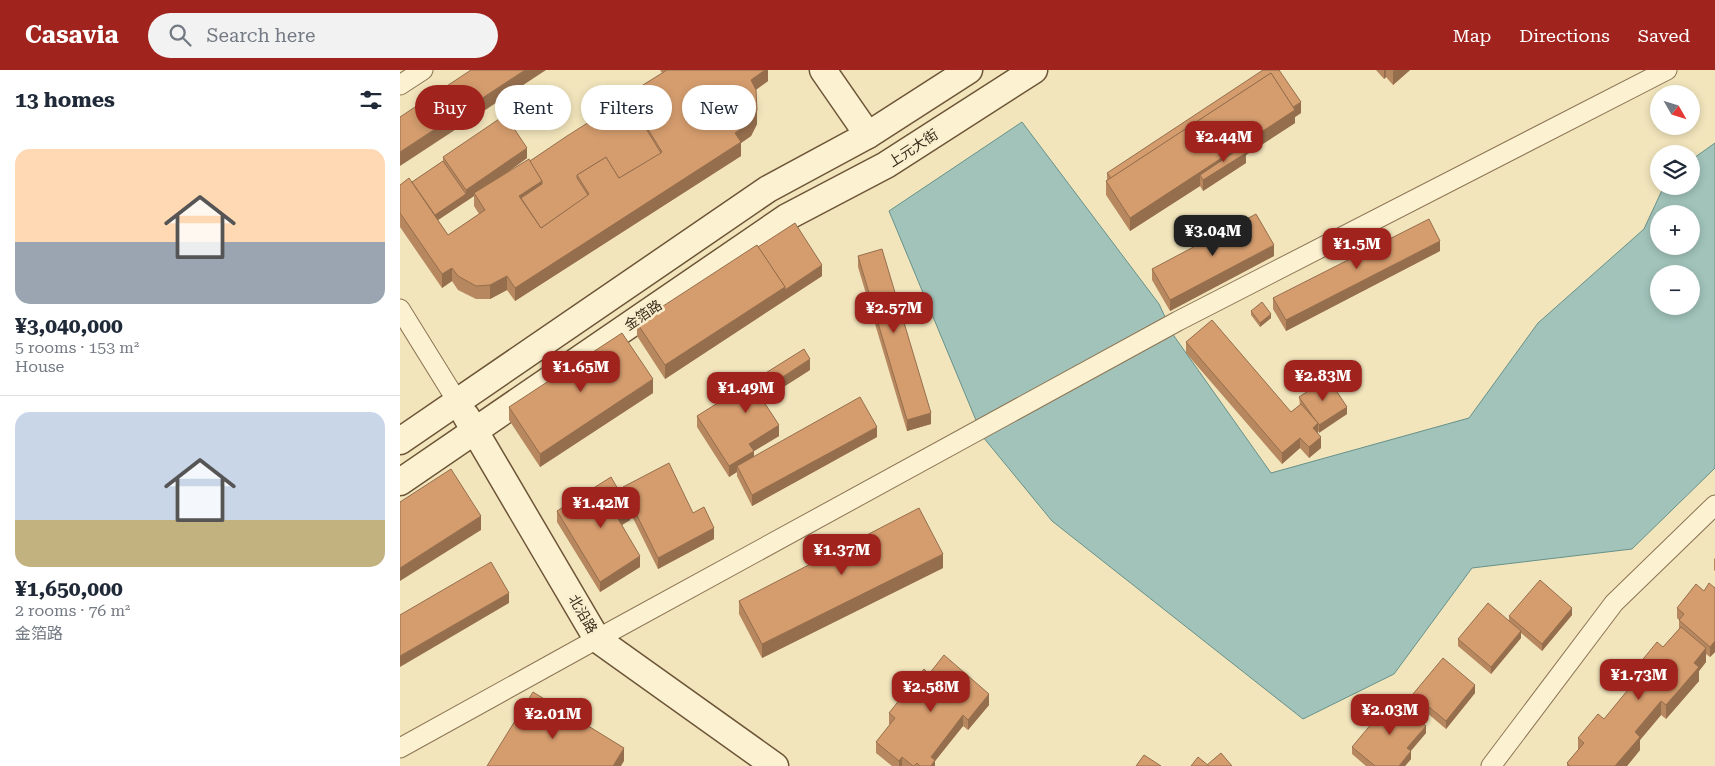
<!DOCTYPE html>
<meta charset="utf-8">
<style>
:root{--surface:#fff;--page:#f2f2f3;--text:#1f2937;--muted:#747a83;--line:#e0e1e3;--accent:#a1231e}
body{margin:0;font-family:"Roboto Serif","Noto Sans SC",serif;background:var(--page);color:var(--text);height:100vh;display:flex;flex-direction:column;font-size:19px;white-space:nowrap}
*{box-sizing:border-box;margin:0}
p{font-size:16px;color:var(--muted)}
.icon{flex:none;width:28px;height:28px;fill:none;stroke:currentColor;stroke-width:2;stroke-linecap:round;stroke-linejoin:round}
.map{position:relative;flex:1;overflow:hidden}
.side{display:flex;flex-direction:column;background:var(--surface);width:400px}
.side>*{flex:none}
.banner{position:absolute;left:15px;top:15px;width:475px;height:45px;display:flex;gap:10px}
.needle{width:32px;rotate:129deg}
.fabs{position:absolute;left:1250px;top:15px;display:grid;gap:10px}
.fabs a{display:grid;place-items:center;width:50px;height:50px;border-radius:50%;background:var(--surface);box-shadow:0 2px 8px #0003;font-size:25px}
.price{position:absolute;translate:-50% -42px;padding:0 11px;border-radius:10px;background:var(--accent);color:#fff;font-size:16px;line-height:32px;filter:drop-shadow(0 1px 2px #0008)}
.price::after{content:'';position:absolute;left:50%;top:30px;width:15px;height:11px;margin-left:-8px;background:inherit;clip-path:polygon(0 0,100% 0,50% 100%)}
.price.selected{background:#222;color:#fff}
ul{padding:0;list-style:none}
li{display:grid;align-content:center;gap:10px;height:265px;padding:0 15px}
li+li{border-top:1px solid var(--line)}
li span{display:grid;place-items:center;height:155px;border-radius:15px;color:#555}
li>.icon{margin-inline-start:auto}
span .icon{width:90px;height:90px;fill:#fffc;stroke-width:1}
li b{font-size:21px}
h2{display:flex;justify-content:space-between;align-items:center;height:60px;padding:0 15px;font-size:21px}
.chip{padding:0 18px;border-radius:22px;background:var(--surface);box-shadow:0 2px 8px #0003;font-size:18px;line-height:45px}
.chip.selected{background:var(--accent);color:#fff}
header{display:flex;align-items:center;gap:30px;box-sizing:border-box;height:70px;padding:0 25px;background:var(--accent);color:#fff}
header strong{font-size:24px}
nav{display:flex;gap:28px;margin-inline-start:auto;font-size:18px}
.search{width:350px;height:45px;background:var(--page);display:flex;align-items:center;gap:12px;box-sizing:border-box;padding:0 18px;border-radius:28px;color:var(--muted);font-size:19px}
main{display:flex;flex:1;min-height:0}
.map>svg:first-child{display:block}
.water{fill:#a1c3ba;stroke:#679189;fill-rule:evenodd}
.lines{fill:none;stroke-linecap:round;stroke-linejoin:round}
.street-casing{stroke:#8c7454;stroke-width:21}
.secondary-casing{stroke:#6d5537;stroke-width:29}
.street{stroke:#fcf1d0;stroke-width:19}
.secondary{stroke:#fcf1d0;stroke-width:26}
.wall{fill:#b7875f;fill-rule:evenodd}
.shaded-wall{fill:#956e4d}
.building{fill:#d59d6e;stroke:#956e4d}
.labels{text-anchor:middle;stroke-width:5;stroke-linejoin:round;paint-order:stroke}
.street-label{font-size:14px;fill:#392b1a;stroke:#f9eecd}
</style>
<header>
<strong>Casavia</strong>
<div class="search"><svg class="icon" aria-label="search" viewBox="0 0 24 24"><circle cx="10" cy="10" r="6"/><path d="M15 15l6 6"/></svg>Search here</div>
<nav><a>Map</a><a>Directions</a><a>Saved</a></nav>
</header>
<main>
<section class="side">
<h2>13 homes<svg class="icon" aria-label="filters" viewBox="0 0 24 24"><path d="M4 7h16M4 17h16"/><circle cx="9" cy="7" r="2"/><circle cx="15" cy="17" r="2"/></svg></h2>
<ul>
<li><span style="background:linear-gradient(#ffd9b3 60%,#9aa5b1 0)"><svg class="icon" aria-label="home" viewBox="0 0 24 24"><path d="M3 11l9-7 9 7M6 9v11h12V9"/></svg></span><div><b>¥3,040,000</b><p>5 rooms · 153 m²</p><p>House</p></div></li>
<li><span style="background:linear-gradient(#c9d6e8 70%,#c2b280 0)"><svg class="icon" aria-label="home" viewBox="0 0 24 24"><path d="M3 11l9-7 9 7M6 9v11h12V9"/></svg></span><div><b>¥1,650,000</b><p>2 rooms · 76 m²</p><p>金箔路</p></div></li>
</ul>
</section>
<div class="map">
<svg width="1315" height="696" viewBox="0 0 1315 696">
<rect width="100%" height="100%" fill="#f2e5bc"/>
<!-- water -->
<path class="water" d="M 622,52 L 759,234 L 774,266 L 871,403 L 1069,348 L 1138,253 L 1244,159 L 1264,116 L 1291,116 L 1291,90 L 1315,73 L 1315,398 L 1232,479 L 1072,498 L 994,604 L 903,649 L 652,451 L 583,367 L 489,141 ZM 1259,144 L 1291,144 L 1291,176 L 1259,176 ZM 1259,204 L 1291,204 L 1291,236 L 1259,236 Z"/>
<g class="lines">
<!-- street casing -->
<g class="street-casing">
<g id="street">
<path d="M 0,15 L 23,0"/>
<path d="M 0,239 L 57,331"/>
<path d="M 0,678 L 197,569 L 778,251 L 1267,0"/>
<path d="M 1091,696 L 1214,533 L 1315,435"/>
</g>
</g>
<!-- secondary casing -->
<g class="secondary-casing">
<g id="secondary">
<path d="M 423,0 L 468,65"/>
<path d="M 66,346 L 197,569 L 375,696"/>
<path d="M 0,371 L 368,119 L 468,65 L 569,0"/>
<path d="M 0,412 L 387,147 L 486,95 L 634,0"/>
</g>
</g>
<!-- street -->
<use href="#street" class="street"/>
<!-- secondary -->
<use href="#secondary" class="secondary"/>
</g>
<!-- wall -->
<g class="wall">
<path d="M 260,0 L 368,0 L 368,11 L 356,20 L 357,54 L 351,66 L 341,73 L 341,86 L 115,231 L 107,220 L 90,229 L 76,229 L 58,220 L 52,211 L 42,218 L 0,157 L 0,115 L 12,112 L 43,91 L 43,87 L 127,88 L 108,102 L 130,91 L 227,28 L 227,25 L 262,3 ZM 74,126 L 74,136 L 79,144 L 48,165 L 38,150 Z"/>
<path d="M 976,0 L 1010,0 L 993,15 L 986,7 L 984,9 Z"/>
<path d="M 901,43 L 895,47 L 895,53 L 846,85 L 846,93 L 803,121 L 800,116 L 730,161 L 706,125 L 706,111 L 707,110 L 707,103 Z"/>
<path d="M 358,177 L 422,206 L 265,309 L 237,266 L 237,253 Z"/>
<path d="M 1040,181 L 886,261 L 873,239 L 873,228 Z"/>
<path d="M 458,186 L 531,354 L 507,361 L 458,197 Z"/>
<path d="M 874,186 L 770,241 L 752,210 L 752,199 Z"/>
<path d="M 851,241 L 871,248 L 860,257 L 851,245 Z"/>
<path d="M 786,272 L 891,342 L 900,335 L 899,327 L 947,344 L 918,362 L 921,378 L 909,388 L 900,378 L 882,394 L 786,283 Z"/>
<path d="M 410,300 L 363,330 L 379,366 L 354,381 L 354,386 L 477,367 L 352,436 L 337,406 L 337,402 L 329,407 L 297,357 L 297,346 Z"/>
<path d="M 253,323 L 140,397 L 109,350 L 109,337 Z"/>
<path d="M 223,417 L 293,443 L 314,469 L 258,499 L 230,442 L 230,450 L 222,455 L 240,497 L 200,522 L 157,452 L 157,441 L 223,428 Z"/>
<path d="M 1315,488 L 1315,501 L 1314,500 L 1314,489 Z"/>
<path d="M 543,498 L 362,588 L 339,544 L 339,531 Z"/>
<path d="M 1315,518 L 1315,582 L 1310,587 L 1306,584 L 1306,592 L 1299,601 L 1299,611 L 1266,649 L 1261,645 L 1240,670 L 1240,680 L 1227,696 L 1167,696 L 1167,693 L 1178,680 L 1178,668 L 1204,649 L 1235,612 L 1235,599 L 1263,577 L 1279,559 L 1279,550 L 1277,548 L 1277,538 L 1304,521 Z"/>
<path d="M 1172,545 L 1142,581 L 1121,563 L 1121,568 L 1091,604 L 1058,576 L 1058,569 L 1109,551 L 1109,546 Z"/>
<path d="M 529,604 L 589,635 L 568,660 L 563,656 L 535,691 L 535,696 L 492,696 L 476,683 L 476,672 L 490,655 L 489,654 L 489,643 Z"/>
<path d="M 1075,623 L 1046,659 L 1013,631 L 1013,624 Z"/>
<path d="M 1026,663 L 1011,681 L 1011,689 L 1005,696 L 966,696 L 952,684 L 952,677 Z"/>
</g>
<!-- shaded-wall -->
<g class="shaded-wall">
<path d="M 125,0 L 146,0 L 0,96 L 0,82 Z"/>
<path d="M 365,0 L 368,0 L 368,11 L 351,23 L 351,10 Z"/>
<path d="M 984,0 L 986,0 L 986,7 L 984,9 Z"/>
<path d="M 995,0 L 1010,0 L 993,15 L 993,1 Z"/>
<path d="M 901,32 L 901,43 L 895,47 L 895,53 L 846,85 L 846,93 L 803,121 L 803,110 L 800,105 L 800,116 L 730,161 L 730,148 Z"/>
<path d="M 357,40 L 357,54 L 351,66 L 341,73 L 341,86 L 115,231 L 115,218 L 335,63 Z"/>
<path d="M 127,78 L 127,88 L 75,125 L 74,123 L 74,126 L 32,154 L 32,147 L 66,124 L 66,120 Z"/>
<path d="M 142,111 L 142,124 L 124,136 L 119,126 Z"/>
<path d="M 1040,171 L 1040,181 L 886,261 L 886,250 Z"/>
<path d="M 874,175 L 874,186 L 770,241 L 770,230 Z"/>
<path d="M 422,195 L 422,206 L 265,309 L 265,295 L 385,217 Z"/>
<path d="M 52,198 L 52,211 L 42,218 L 42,204 Z"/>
<path d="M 107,206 L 107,220 L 90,229 L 90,215 Z"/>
<path d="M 871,244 L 871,248 L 860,257 L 860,253 Z"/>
<path d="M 410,289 L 410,300 L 358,333 L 358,323 Z"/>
<path d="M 253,309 L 253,323 L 140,397 L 140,384 Z"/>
<path d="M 947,337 L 947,344 L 919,363 L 919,355 Z"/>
<path d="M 531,343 L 531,354 L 507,361 L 507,350 Z"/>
<path d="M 918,353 L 918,364 L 913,358 Z"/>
<path d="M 379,355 L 379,366 L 354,381 L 354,392 L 337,396 L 337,402 L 329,407 L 329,396 L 349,374 Z"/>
<path d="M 477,357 L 477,367 L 352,436 L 352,425 Z"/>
<path d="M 921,367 L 921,378 L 909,388 L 909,377 Z"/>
<path d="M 900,368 L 900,378 L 882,394 L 882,383 Z"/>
<path d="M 230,440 L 230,450 L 217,458 L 217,447 Z"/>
<path d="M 81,446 L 81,460 L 0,511 L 0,498 Z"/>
<path d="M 314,458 L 314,469 L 258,499 L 258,488 Z"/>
<path d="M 543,484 L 543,498 L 362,588 L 362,574 Z"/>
<path d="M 240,486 L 240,497 L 200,522 L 200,512 Z"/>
<path d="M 109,523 L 109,533 L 0,597 L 0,586 Z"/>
<path d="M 1172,538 L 1172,545 L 1142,581 L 1142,574 Z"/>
<path d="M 1121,561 L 1121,568 L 1091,604 L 1091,597 Z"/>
<path d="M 1315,571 L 1315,582 L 1310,587 L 1310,577 Z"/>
<path d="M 1306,578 L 1306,592 L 1299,601 L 1299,611 L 1266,649 L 1266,635 L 1294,593 Z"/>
<path d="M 1075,615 L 1075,623 L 1046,659 L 1046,651 Z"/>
<path d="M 589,624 L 589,635 L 568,660 L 568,650 Z"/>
<path d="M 1261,631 L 1261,645 L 1240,670 L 1240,680 L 1227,696 L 1215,696 L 1235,662 Z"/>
<path d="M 563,645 L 563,656 L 535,691 L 535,696 L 531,696 L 531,687 Z"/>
<path d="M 1026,656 L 1026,663 L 1007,685 L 1007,678 Z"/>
<path d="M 224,678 L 224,691 L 221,696 L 213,696 Z"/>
<path d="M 1011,681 L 1011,689 L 1005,696 L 999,696 Z"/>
<path d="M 502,687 L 502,696 L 499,696 L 499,691 Z"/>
</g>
<!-- building -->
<g class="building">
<path d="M 71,0 L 125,0 L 0,82 L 0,47 Z"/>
<path d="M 267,0 L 365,0 L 351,10 L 356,20 L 357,40 L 351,52 L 335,63 L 341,72 L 115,218 L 107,206 L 90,215 L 76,216 L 58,206 L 52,198 L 42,204 L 0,143 L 0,115 L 9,108 L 48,165 L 85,140 L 74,123 L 129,89 L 142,111 L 119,126 L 141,158 L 189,124 L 177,105 L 206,87 L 219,108 L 262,82 L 227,25 Z"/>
<path d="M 863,0 L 879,0 L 901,32 L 893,37 L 871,3 L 711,108 L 707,103 Z"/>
<path d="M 871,3 L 895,40 L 730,148 L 706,111 Z"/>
<path d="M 227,28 L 261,83 L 219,108 L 206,87 L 177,105 L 177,108 L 188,125 L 141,158 L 121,128 L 142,114 L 142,111 L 130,91 L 167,66 Z"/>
<path d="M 105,45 L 127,78 L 66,120 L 43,87 Z"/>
<path d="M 842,77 L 846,83 L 803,110 L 800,105 Z"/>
<path d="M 43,91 L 66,124 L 35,145 L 12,112 Z"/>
<path d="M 856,144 L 874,175 L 770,230 L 752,199 Z"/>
<path d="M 1029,149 L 1040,171 L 886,250 L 873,228 Z"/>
<path d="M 395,153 L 422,195 L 385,220 L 385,217 L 358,177 Z"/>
<path d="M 357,175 L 385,217 L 265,295 L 237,253 Z"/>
<path d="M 482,179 L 531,343 L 507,350 L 458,186 Z"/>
<path d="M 862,232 L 871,244 L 860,253 L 851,241 Z"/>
<path d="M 812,250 L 891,342 L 901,334 L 918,353 L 913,358 L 921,367 L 909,377 L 900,368 L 882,383 L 786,272 Z"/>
<path d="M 222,263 L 253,309 L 140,384 L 109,337 Z"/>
<path d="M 404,279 L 410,289 L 358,323 L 379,355 L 349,374 L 354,381 L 329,396 L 297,346 Z"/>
<path d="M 928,308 L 947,337 L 919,355 L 918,353 L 913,347 L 899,327 Z"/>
<path d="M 460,327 L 477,357 L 352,425 L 337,396 Z"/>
<path d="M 269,393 L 293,443 L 304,437 L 314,458 L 258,488 L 223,417 Z"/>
<path d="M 51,399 L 81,446 L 0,498 L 0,432 Z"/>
<path d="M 211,407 L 230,440 L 217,447 L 240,486 L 200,512 L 157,441 Z"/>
<path d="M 519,438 L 543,484 L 362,574 L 339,531 Z"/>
<path d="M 91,492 L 109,523 L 0,586 L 0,545 Z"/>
<path d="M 1140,510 L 1172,538 L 1142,574 L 1109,546 Z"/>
<path d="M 1309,513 L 1315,518 L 1315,571 L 1310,577 L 1279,550 L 1284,544 L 1277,538 L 1296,514 L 1304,521 Z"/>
<path d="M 1088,533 L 1121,561 L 1091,597 L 1058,569 Z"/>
<path d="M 1281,557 L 1306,578 L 1294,593 L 1299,597 L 1266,635 L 1261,631 L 1235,662 L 1240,667 L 1215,696 L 1170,696 L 1167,693 L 1184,673 L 1178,668 L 1198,644 L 1204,649 L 1241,604 L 1235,599 L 1257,572 L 1263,577 Z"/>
<path d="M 544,585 L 589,624 L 568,650 L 563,645 L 531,687 L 535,690 L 531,696 L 520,696 L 517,693 L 514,696 L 513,696 L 502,687 L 499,691 L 476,672 L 495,648 L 489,643 L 524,599 L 529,604 Z"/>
<path d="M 1043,588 L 1075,615 L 1046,651 L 1013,624 Z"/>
<path d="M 133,622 L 224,678 L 213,696 L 87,696 Z"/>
<path d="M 993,628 L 1026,656 L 1007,678 L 1011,681 L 999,696 L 975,696 L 952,677 Z"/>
<path d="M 821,683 L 832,696 L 809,696 L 807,695 Z"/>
<path d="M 744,685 L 761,696 L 736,696 Z"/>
<path d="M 798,687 L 809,696 L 791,696 Z"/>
</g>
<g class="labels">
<!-- street labels -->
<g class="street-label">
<text transform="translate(513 78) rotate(-33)" y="5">上元大街</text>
<text transform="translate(243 245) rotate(-34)" y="5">金箔路</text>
<text transform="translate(183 544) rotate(60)" y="5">北沿路</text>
</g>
</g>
</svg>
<div class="fabs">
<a><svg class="needle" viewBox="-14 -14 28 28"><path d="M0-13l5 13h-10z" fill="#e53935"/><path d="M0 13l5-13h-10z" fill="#747a83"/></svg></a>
<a><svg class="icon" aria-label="layers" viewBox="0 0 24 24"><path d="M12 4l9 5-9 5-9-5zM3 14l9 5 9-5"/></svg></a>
<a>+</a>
<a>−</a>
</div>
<b class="price" style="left:824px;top:93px">¥2.44M</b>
<b class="price selected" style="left:813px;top:187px">¥3.04M</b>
<b class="price" style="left:957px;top:200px">¥1.5M</b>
<b class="price" style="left:494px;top:264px">¥2.57M</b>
<b class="price" style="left:181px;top:323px">¥1.65M</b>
<b class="price" style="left:923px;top:332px">¥2.83M</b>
<b class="price" style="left:346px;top:344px">¥1.49M</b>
<b class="price" style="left:201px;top:459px">¥1.42M</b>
<b class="price" style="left:442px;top:506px">¥1.37M</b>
<b class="price" style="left:1239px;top:631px">¥1.73M</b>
<b class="price" style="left:531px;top:643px">¥2.58M</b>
<b class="price" style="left:990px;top:666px">¥2.03M</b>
<b class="price" style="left:153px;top:670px">¥2.01M</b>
<div class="banner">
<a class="chip selected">Buy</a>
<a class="chip">Rent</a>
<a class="chip">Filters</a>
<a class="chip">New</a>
</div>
</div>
</main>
